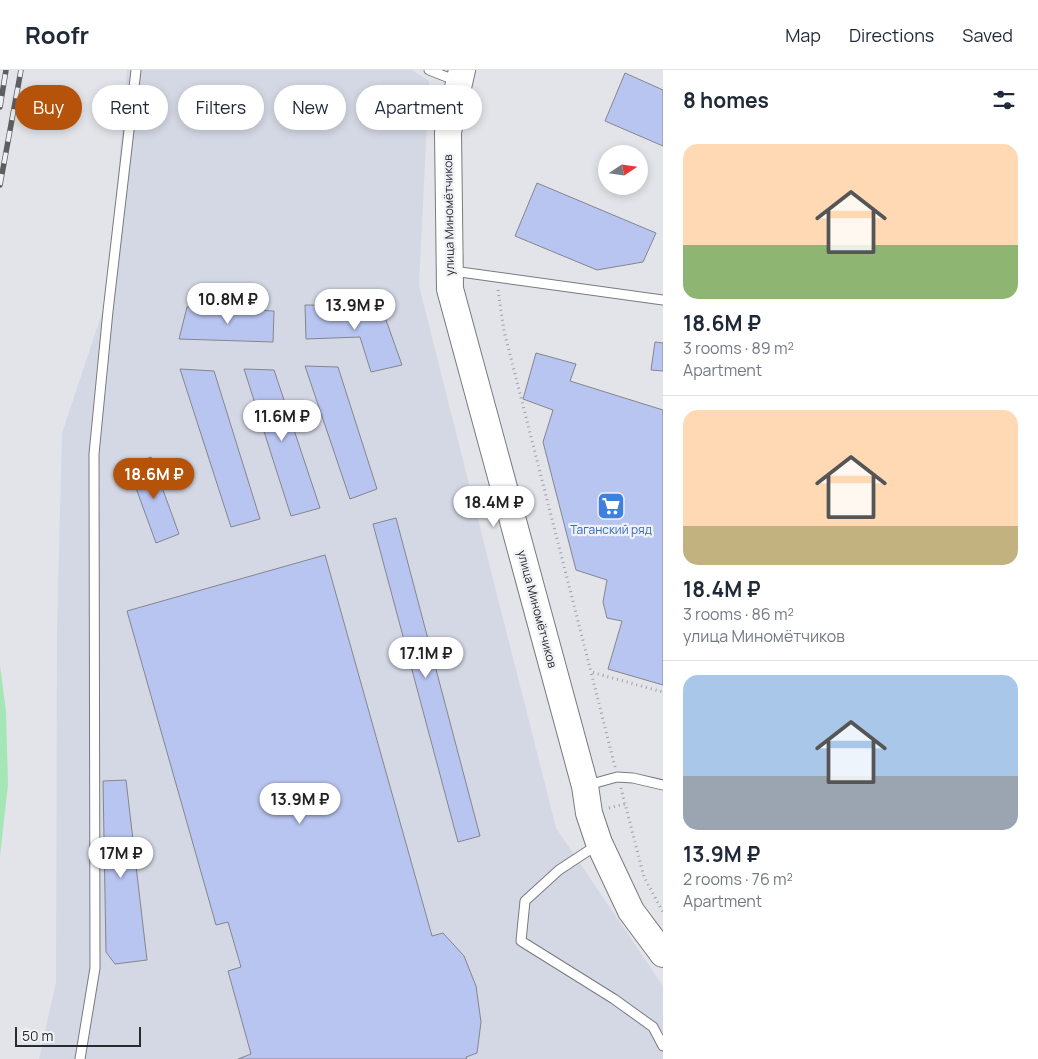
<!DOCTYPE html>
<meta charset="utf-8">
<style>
:root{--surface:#fff;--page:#f2f2f3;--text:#1f2937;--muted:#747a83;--line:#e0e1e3;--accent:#b45309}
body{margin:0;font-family:Manrope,sans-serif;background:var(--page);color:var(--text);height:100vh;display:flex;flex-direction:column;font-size:19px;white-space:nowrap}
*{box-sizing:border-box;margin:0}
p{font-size:16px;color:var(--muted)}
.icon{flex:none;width:28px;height:28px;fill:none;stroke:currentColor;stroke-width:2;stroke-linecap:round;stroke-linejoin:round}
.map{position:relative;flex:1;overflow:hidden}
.panel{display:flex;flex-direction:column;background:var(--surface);width:375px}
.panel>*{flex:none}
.banner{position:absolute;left:15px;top:15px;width:475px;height:45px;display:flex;gap:10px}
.needle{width:32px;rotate:77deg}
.buttons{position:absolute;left:598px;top:75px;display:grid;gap:10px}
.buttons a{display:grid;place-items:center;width:50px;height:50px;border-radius:50%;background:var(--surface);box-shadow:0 2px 8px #0003;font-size:25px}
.scale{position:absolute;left:15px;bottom:12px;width:126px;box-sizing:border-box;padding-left:5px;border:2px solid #2b2b2d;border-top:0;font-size:14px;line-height:18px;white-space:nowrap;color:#2b2b2d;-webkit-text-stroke:4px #f0f1f6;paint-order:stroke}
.price{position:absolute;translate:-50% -42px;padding:0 11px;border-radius:18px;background:#fff;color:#222;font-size:16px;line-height:32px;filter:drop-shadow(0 1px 2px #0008)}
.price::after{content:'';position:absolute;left:50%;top:30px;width:15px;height:11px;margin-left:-8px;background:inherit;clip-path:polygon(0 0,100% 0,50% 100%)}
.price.on{background:var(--accent);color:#fff}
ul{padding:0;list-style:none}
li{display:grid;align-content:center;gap:10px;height:265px;padding:0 20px}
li+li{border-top:1px solid var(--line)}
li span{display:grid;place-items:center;height:155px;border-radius:15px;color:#555}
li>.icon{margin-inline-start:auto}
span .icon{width:90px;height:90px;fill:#fffc;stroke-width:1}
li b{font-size:21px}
h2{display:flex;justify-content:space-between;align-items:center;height:60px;padding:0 20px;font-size:21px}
.chip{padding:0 18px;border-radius:22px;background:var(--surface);box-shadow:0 2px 8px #0003;font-size:18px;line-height:45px}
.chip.on{background:var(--accent);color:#fff}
header{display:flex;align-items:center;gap:30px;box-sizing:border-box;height:70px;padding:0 25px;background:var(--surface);border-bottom:1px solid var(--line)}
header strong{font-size:24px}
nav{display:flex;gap:28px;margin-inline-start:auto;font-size:18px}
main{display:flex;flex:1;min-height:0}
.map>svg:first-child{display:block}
.built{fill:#d4d8e4}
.green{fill:#a4e6b6}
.building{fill:#b9c5f1;stroke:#84868b}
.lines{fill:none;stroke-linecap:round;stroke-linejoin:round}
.lane-casing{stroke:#787a7e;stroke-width:11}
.secondary-casing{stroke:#787a7e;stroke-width:28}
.path{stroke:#9fa0a4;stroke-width:3;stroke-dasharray:1 4;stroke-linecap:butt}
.lane{stroke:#fff;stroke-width:9}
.secondary{stroke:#fff;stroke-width:26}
.rail-casing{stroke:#5e5e61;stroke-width:5.5}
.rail{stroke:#f0f1f6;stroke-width:4;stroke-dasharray:11;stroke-linecap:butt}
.labels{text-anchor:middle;stroke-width:4.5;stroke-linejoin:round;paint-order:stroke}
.street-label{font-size:12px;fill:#2b2b2d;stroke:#f0f1f6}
.shop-label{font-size:12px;fill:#366cbe;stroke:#f0f1f6}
</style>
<header>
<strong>Roofr</strong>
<nav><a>Map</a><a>Directions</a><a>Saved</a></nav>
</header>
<main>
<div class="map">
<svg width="663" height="989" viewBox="0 0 663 989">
<rect width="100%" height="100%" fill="#e2e4e9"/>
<!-- built -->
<path class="built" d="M 127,0 L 412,0 L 429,11 L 419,216 L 556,758 L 663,916 L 663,989 L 39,989 L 56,912 L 57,562 L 62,363 L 108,225 Z"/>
<!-- green -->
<path class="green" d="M 0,595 L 6,642 L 8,714 L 0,786 Z"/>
<!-- building -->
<g class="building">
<path d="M 625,3 L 663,20 L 663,76 L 605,51 Z"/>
<path d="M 537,113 L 656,163 L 643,192 L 597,200 L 515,166 Z"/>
<path d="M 305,235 L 381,236 L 402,295 L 371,302 L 360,267 L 306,269 Z"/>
<path d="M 187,237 L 274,241 L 273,272 L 179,269 Z"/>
<path d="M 655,272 L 663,273 L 663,301 L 651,300 Z"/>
<path d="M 536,283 L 576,294 L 570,311 L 663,340 L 663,615 L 608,599 L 622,551 L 607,548 L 603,532 L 607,510 L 576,500 L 543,372 L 553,340 L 523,329 Z"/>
<path d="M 305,296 L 338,297 L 377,419 L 350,429 Z"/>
<path d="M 180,299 L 214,301 L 260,449 L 231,457 Z"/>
<path d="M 244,299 L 274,300 L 320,438 L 291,446 Z"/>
<path d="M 151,387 L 179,464 L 156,473 L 128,396 Z"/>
<path d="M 396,448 L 480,766 L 458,772 L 373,454 Z"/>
<path d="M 325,485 L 432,866 L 443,863 L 464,886 L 476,916 L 481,952 L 477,983 L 466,987 L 467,989 L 238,989 L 251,984 L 228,901 L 241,897 L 228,852 L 216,855 L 127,541 Z"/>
<path d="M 126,710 L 147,890 L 115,894 L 106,882 L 103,711 Z"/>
</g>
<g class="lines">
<!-- lane casing -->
<g class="lane-casing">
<g id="lane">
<path d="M 429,0 L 457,11"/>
<path d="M 453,201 L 663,230"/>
<path d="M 588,715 L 617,707 L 633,708 L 663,715"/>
<path d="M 597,775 L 559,800 L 525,831 L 521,871 L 614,929 L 653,957 L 663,976"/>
<path d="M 80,989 L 95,898 L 94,384 L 108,241 L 136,0"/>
</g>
</g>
<!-- secondary casing -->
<g class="secondary-casing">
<path id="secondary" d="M 462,0 L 448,62 L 450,219 L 585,716 L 589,743 L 599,773 L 631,841 L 663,884"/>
</g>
<!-- path -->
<g class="path">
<path d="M 498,220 L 504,261 L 591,602"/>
<path d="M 615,697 L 591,602 L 663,622"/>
<path d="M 621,718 L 644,807 L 663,842"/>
<path d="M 609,738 L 625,734"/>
</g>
<!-- lane -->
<use href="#lane" class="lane"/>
<!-- secondary -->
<use href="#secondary" class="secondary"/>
<!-- rail casing -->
<g class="rail-casing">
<g id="rail">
<path d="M 0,37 L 6,0"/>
<path d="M 0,115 L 21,0"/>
</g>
</g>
<!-- rail -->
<use href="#rail" class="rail"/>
</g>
<!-- icons -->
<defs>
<g id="supermarket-square" transform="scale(1.4375)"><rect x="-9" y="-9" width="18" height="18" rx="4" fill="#3f7fe0" stroke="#f0f1f6"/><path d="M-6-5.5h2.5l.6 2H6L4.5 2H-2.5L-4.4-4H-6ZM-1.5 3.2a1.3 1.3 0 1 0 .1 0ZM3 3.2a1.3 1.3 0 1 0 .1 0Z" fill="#fff"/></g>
</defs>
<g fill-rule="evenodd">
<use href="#supermarket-square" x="611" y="436"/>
</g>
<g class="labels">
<!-- street labels -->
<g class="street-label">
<text transform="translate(449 145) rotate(-91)" y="4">улица Миномётчиков</text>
<text transform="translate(537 539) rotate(75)" y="4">улица Миномётчиков</text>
</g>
<!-- shop labels -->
<g class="shop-label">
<text x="611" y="464">Таганский ряд</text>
</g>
</g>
</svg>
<div class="buttons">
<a><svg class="needle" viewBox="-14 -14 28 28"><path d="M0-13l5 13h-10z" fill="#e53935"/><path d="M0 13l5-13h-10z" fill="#747a83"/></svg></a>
</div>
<div class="scale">50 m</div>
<b class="price" style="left:228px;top:255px">10.8M ₽</b>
<b class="price" style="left:355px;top:261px">13.9M ₽</b>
<b class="price" style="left:282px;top:372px">11.6M ₽</b>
<b class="price on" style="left:154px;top:430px">18.6M ₽</b>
<b class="price" style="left:494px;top:458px">18.4M ₽</b>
<b class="price" style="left:426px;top:609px">17.1M ₽</b>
<b class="price" style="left:300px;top:755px">13.9M ₽</b>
<b class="price" style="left:121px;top:809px">17M ₽</b>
<div class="banner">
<a class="chip on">Buy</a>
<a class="chip">Rent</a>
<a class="chip">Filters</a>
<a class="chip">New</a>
<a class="chip">Apartment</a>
</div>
</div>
<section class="panel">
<h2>8 homes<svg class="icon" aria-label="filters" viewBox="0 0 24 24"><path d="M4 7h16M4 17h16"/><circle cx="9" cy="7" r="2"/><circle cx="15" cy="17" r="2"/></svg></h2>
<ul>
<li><span style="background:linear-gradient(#ffd9b3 65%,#8fb573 0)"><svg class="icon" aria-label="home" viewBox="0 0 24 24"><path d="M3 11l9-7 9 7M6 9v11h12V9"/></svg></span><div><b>18.6M ₽</b><p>3 rooms · 89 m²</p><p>Apartment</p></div></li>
<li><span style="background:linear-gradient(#ffd9b3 75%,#c2b280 0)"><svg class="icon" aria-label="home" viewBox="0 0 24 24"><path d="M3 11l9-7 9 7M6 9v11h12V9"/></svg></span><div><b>18.4M ₽</b><p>3 rooms · 86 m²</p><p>улица Миномётчиков</p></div></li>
<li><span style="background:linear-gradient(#a9c7e8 65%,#9aa5b1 0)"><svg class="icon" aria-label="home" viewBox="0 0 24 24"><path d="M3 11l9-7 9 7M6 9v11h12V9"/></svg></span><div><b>13.9M ₽</b><p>2 rooms · 76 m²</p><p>Apartment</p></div></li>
</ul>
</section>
</main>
